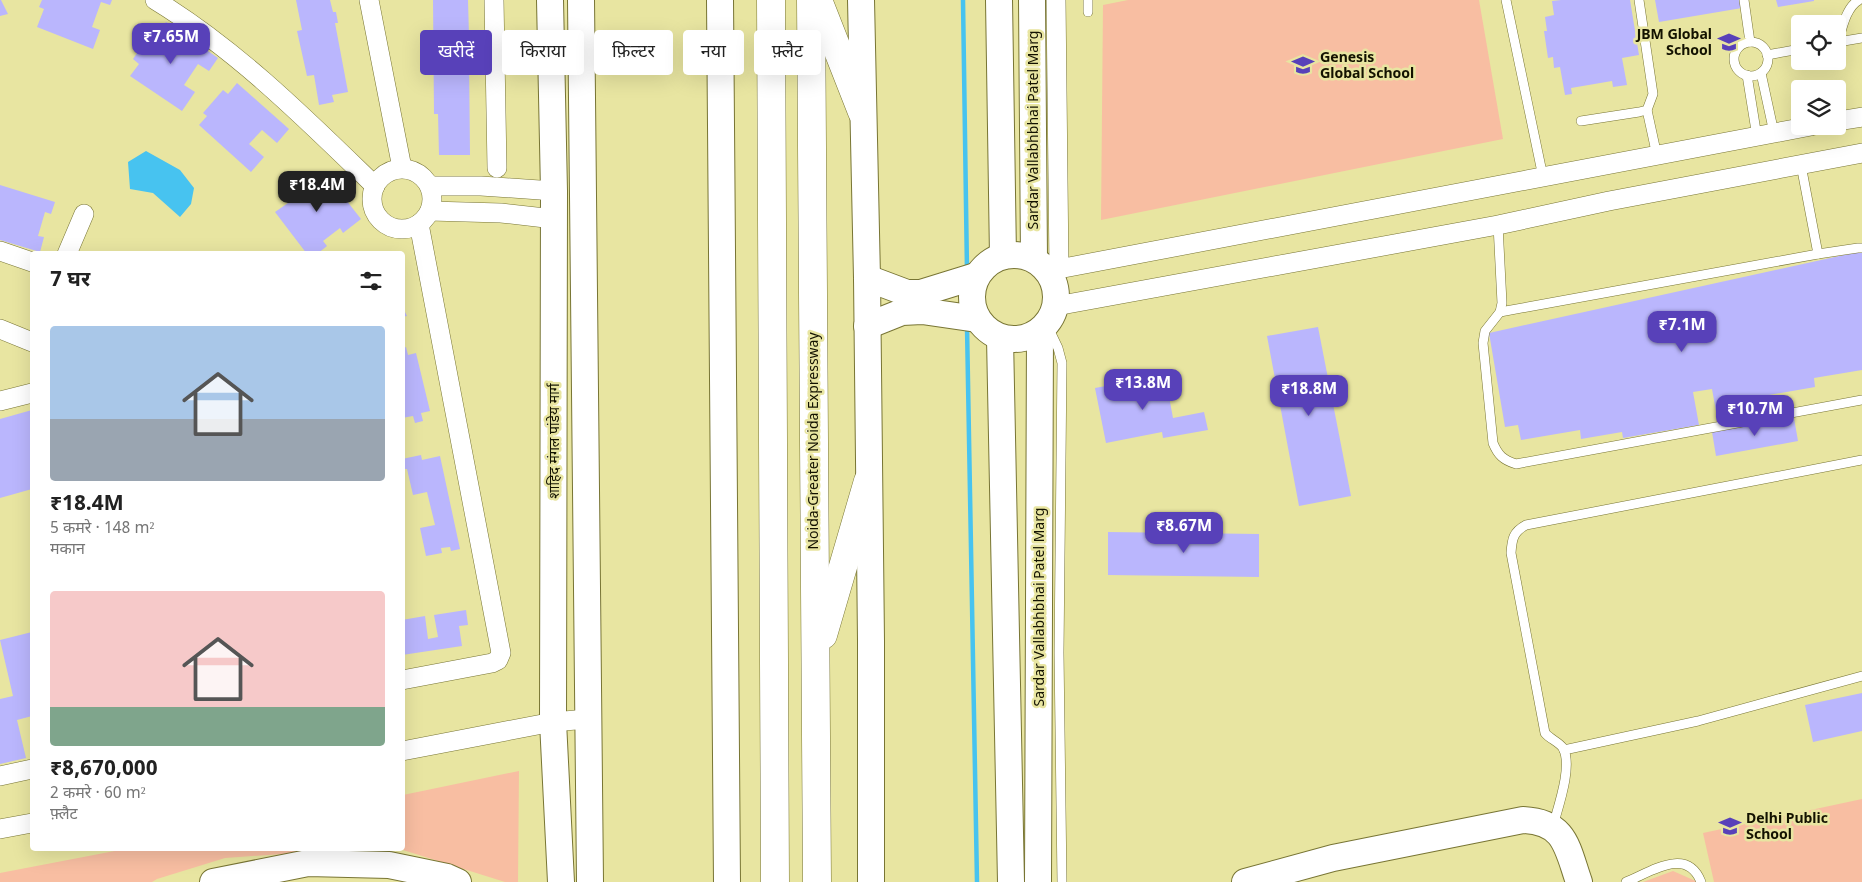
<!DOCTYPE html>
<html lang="hi">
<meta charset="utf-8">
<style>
:root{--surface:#fff;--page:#f6f6f6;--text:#222;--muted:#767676;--accent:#5841b9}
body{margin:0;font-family:Georgia,"Noto Sans Devanagari",serif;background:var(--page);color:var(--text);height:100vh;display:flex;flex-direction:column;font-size:19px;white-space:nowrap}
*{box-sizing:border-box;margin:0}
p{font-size:16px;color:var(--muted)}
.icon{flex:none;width:28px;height:28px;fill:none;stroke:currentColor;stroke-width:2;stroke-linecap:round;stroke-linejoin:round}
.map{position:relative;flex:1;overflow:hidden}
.side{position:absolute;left:30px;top:251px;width:375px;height:600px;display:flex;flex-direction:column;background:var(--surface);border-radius:5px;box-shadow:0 5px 20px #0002}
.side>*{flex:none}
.hud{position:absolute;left:420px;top:30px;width:475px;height:45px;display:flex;gap:10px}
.tools{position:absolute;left:1791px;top:15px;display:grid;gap:10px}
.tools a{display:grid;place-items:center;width:55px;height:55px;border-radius:5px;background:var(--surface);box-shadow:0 5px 20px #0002;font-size:25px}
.price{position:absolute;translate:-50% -42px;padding:0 11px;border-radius:10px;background:var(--accent);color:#fff;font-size:16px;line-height:32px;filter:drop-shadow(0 1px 2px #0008)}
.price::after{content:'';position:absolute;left:50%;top:30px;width:15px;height:11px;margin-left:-8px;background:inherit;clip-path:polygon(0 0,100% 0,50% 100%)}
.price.on{background:#222;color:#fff}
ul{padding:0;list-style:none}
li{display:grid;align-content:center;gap:10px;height:265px;padding:0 20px}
li span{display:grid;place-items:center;height:155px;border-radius:5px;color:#555}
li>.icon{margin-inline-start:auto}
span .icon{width:90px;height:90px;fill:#fffc;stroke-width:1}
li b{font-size:21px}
h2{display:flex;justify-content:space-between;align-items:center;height:60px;padding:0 20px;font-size:21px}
.pill{padding:0 18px;border-radius:5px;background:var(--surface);box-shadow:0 5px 20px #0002;font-size:18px;line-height:45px}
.pill.on{background:var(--accent);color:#fff}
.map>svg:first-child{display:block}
.green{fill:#f8bea2}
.water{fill:#47c3f0}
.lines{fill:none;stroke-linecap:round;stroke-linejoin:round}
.stream{stroke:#47c3f0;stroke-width:4.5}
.building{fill:#bab6fd}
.lane-casing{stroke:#787534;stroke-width:10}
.street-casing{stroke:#787534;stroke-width:20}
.secondary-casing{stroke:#787534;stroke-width:28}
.highway-casing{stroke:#787534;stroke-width:29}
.lane{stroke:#fff;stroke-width:9}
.street{stroke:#fff;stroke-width:19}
.secondary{stroke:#fff;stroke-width:26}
.highway{stroke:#fff;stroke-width:28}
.labels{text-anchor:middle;stroke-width:5;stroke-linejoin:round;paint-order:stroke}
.poi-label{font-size:14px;font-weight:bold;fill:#131200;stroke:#e8e5a1;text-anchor:start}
.street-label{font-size:14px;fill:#131200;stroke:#e8e5a1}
</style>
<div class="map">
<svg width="1862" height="882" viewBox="0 0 1862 882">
<rect width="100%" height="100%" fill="#e8e5a1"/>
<!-- green -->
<g class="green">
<path d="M 1128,0 L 1479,0 L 1503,139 L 1101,220 L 1103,5 Z"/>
<path d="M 519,771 L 518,882 L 505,882 L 403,850 L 312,852 L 225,858 L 157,879 L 152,882 L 0,882 L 0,873 L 125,849 L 402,849 L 403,795 Z"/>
<path d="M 1862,799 L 1862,882 L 1714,882 L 1703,833 Z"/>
<path d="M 1673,871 L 1698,882 L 1643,882 Z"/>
</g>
<!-- water -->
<path class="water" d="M 146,151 L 180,170 L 194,188 L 191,204 L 180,217 L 153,193 L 130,189 L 128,162 Z"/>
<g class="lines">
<!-- stream -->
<g class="stream">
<path d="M 963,0 L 967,271"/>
<path d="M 967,288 L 967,308"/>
<path d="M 967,326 L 977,882"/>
</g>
</g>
<!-- building -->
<g class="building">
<path d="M 0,0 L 1,0 L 8,14 L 0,16 Z"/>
<path d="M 42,0 L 112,0 L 110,5 L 101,2 L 92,27 L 100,30 L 93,49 L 37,27 L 44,9 L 39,7 Z"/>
<path d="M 296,0 L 330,0 L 333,12 L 336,12 L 338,23 L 335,23 L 348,92 L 332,95 L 334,102 L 319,105 L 314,75 L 307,76 L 297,31 L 302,30 Z"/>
<path d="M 433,0 L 468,0 L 469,36 L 475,36 L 475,56 L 469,57 L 470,155 L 439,155 L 438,114 L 434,114 Z"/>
<path d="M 1561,0 L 1630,0 L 1639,55 L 1622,58 L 1627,85 L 1613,87 L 1612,81 L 1571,88 L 1572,94 L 1565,95 L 1560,67 L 1554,68 L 1553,57 L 1548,58 L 1544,31 L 1547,31 L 1545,17 L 1554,15 L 1552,1 Z"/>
<path d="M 1655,0 L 1741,0 L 1742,8 L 1659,22 Z"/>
<path d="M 1776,0 L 1814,0 L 1814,1 L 1778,7 Z"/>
<path d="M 166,22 L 218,58 L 209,71 L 198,64 L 184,85 L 195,92 L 182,111 L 130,76 L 139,64 L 133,59 L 150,34 L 155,38 Z"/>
<path d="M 237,83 L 289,129 L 277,143 L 262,130 L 249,144 L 264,157 L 251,172 L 199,125 L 207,116 L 203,113 L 223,90 L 228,94 Z"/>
<path d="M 324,172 L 361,219 L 343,233 L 340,228 L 323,241 L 327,246 L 317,254 L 307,254 L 275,212 L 288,203 L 284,198 L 313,176 L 316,179 Z"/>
<path d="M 0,185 L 55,202 L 51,214 L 45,212 L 38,236 L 44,237 L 40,252 L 0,240 Z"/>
<path d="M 1862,251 L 1862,370 L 1814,378 L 1815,387 L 1769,395 L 1771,408 L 1717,417 L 1712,389 L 1693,392 L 1699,425 L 1623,438 L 1622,432 L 1581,439 L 1580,430 L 1521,440 L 1518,425 L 1505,427 L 1489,333 Z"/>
<path d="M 402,306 L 407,316 L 402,317 Z"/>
<path d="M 1318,327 L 1351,496 L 1299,506 L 1267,336 Z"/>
<path d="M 406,347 L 408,355 L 416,353 L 430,411 L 421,413 L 423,421 L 415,423 L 413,416 L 402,418 L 402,349 Z"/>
<path d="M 1165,375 L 1173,418 L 1204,412 L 1208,430 L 1163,438 L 1162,432 L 1106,443 L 1095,388 Z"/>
<path d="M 32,410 L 32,489 L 0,498 L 0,419 Z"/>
<path d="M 1794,418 L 1798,441 L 1716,456 L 1712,432 Z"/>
<path d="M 421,455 L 422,460 L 440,456 L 460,549 L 451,551 L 450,547 L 441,548 L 442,553 L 426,556 L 420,528 L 435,525 L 427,492 L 413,495 L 407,469 L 402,469 L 402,459 Z"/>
<path d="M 1108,532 L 1259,534 L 1259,577 L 1108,575 Z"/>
<path d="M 466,610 L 468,625 L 459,626 L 462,646 L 402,655 L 402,620 L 425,616 L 428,639 L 438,637 L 434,615 Z"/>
<path d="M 32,632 L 32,716 L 17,720 L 26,758 L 0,764 L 0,699 L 13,696 L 0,640 Z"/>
<path d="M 1862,693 L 1862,731 L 1813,742 L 1805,705 Z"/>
</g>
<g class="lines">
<!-- lane casing -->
<g class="lane-casing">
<g id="lane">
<path d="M 1506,0 L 1543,177"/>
<path d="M 1744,0 L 1750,42"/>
<path d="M 1088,12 L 1088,0"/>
<path d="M 1838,42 C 1842,29 1846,7 1859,0"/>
<path d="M 1838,42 L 1862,38"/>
<circle cx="1751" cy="59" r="17"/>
<path d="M 1767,55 L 1800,49"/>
<path d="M 1761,73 L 1774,133"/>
<path d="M 1747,75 L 1757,137"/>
<path d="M 1647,110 L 1657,156"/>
<path d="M 1581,121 L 1639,112 L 1647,110 L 1653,94 L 1639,0"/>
<path d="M 1801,165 L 1818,254"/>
<path d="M 1498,225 L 1502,303 L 1500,312 L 1485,331 L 1483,343 L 1493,443 C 1498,455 1503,460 1516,464 L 1862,400"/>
<path d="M 1500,312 L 1818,254 L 1858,248 L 1862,248"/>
<path d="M 1048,327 L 1058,348 L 1062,363 L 1059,653 L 1062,882"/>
<path d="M 1564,750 L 1698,721 L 1862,676"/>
<path d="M 1553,826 C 1558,807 1573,766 1563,748 C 1559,742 1550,739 1545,733 L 1511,553 C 1512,539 1513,532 1526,525 L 1862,460"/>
<path d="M 1626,882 C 1651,872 1687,846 1701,882"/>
</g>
</g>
<!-- street casing -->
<g class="street-casing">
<g id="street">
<path d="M 155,0 C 237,50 306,119 375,186"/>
<path d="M 369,0 L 402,168"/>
<path d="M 494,0 L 497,168"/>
<path d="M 1056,0 L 1059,269"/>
<path d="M 1838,121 L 1862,117"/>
<circle cx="402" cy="199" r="30"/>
<path d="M 430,186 L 481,186 L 554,191"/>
<path d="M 430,211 L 501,213 L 554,219"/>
<path d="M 0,251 L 32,262"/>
<path d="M 67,254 L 84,214"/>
<path d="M 1048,271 L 1811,126"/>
<path d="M 1056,306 L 1498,225 L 1609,201 L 1862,153"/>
<path d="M 0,329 L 32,342"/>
<path d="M 0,401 L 32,393"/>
<path d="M 402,680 L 492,663 L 498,660 L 501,653 L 419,224"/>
<path d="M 402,751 L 553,722 L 587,719"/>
<path d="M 0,776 L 32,769"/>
<path d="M 0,829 L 32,823"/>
</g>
</g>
<!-- secondary casing -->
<g class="secondary-casing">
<g id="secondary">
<path d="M 550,0 L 554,191 L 553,722 L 561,882"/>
<path d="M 581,0 L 590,882"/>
<path d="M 720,0 L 727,882"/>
<path d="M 861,0 L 867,278 L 871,641 L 871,882"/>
<path d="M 999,0 L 1003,256"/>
<path d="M 1032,0 L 1034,259"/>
<circle cx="1014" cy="297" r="42"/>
<path d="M 867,278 L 907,293 L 921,293 L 976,276"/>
<path d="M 867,326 L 902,312 L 922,311 L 977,319"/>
<path d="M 1000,338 L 1011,882"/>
<path d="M 213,882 L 308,863 L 389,865 L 447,877 L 458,882"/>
<path d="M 1038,882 L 1040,332"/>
<path d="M 1245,882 L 1333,858 L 1523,820 C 1566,822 1567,848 1579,882"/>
</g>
</g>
<!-- highway casing -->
<g class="highway-casing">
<g id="highway">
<path d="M 771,0 L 775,882"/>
<path d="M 811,0 L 817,882"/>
<path d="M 818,0 L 862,112"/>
<path d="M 823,635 L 868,481"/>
</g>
</g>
<!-- lane -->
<use href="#lane" class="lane"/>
<!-- street -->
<use href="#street" class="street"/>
<!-- secondary -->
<use href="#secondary" class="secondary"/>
<!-- highway -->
<use href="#highway" class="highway"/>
</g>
<!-- icons -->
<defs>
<g id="school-bare" transform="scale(1.725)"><path d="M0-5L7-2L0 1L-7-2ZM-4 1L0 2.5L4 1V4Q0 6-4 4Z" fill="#5841b9" stroke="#e8e5a1" stroke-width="2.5" paint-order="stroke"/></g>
</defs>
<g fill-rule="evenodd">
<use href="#school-bare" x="1729" y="42"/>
<use href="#school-bare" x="1303" y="65"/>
<use href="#school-bare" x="1730" y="826"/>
</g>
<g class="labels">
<!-- poi labels -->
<g class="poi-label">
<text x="1712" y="39" text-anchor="end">JBM Global<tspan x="1712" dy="16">School</tspan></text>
<text x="1320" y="62">Genesis<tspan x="1320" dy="16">Global School</tspan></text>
<text x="1746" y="823">Delhi Public<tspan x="1746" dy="16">School</tspan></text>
</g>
<!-- street labels -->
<g class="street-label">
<text transform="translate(1033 130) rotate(-90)" y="5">Sardar Vallabhbhai Patel Marg</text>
<text transform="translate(554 441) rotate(-90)" y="5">शाहिद मंगल पांडेय मार्ग</text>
<text transform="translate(813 441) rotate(-90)" y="5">Noida-Greater Noida Expressway</text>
<text transform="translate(1039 607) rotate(-90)" y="5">Sardar Vallabhbhai Patel Marg</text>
</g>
</g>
</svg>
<div class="tools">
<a><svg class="icon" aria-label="locate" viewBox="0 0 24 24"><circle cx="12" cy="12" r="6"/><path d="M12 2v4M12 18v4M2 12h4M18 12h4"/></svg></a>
<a><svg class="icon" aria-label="layers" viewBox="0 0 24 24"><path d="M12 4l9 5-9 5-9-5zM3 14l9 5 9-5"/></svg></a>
</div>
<b class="price" style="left:171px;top:65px">₹7.65M</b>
<b class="price on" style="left:317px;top:213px">₹18.4M</b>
<b class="price" style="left:1682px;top:353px">₹7.1M</b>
<b class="price" style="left:1143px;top:411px">₹13.8M</b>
<b class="price" style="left:1309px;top:417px">₹18.8M</b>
<b class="price" style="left:1755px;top:437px">₹10.7M</b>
<b class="price" style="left:1184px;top:554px">₹8.67M</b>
<div class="hud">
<a class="pill on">खरीदें</a>
<a class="pill">किराया</a>
<a class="pill">फ़िल्टर</a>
<a class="pill">नया</a>
<a class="pill">फ़्लैट</a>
</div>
<section class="side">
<h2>7 घर<svg class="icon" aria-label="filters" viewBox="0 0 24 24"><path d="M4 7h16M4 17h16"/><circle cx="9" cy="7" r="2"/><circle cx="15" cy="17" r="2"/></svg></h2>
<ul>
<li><span style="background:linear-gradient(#a9c7e8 60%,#9aa5b1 0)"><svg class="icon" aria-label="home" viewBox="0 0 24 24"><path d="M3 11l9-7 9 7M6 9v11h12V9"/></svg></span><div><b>₹18.4M</b><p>5 कमरे · 148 m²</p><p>मकान</p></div></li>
<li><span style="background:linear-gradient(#f6c9c9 75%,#7fa58c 0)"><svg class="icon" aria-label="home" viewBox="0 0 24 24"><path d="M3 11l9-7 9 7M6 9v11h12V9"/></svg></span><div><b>₹8,670,000</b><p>2 कमरे · 60 m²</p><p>फ़्लैट</p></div></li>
</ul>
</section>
</div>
